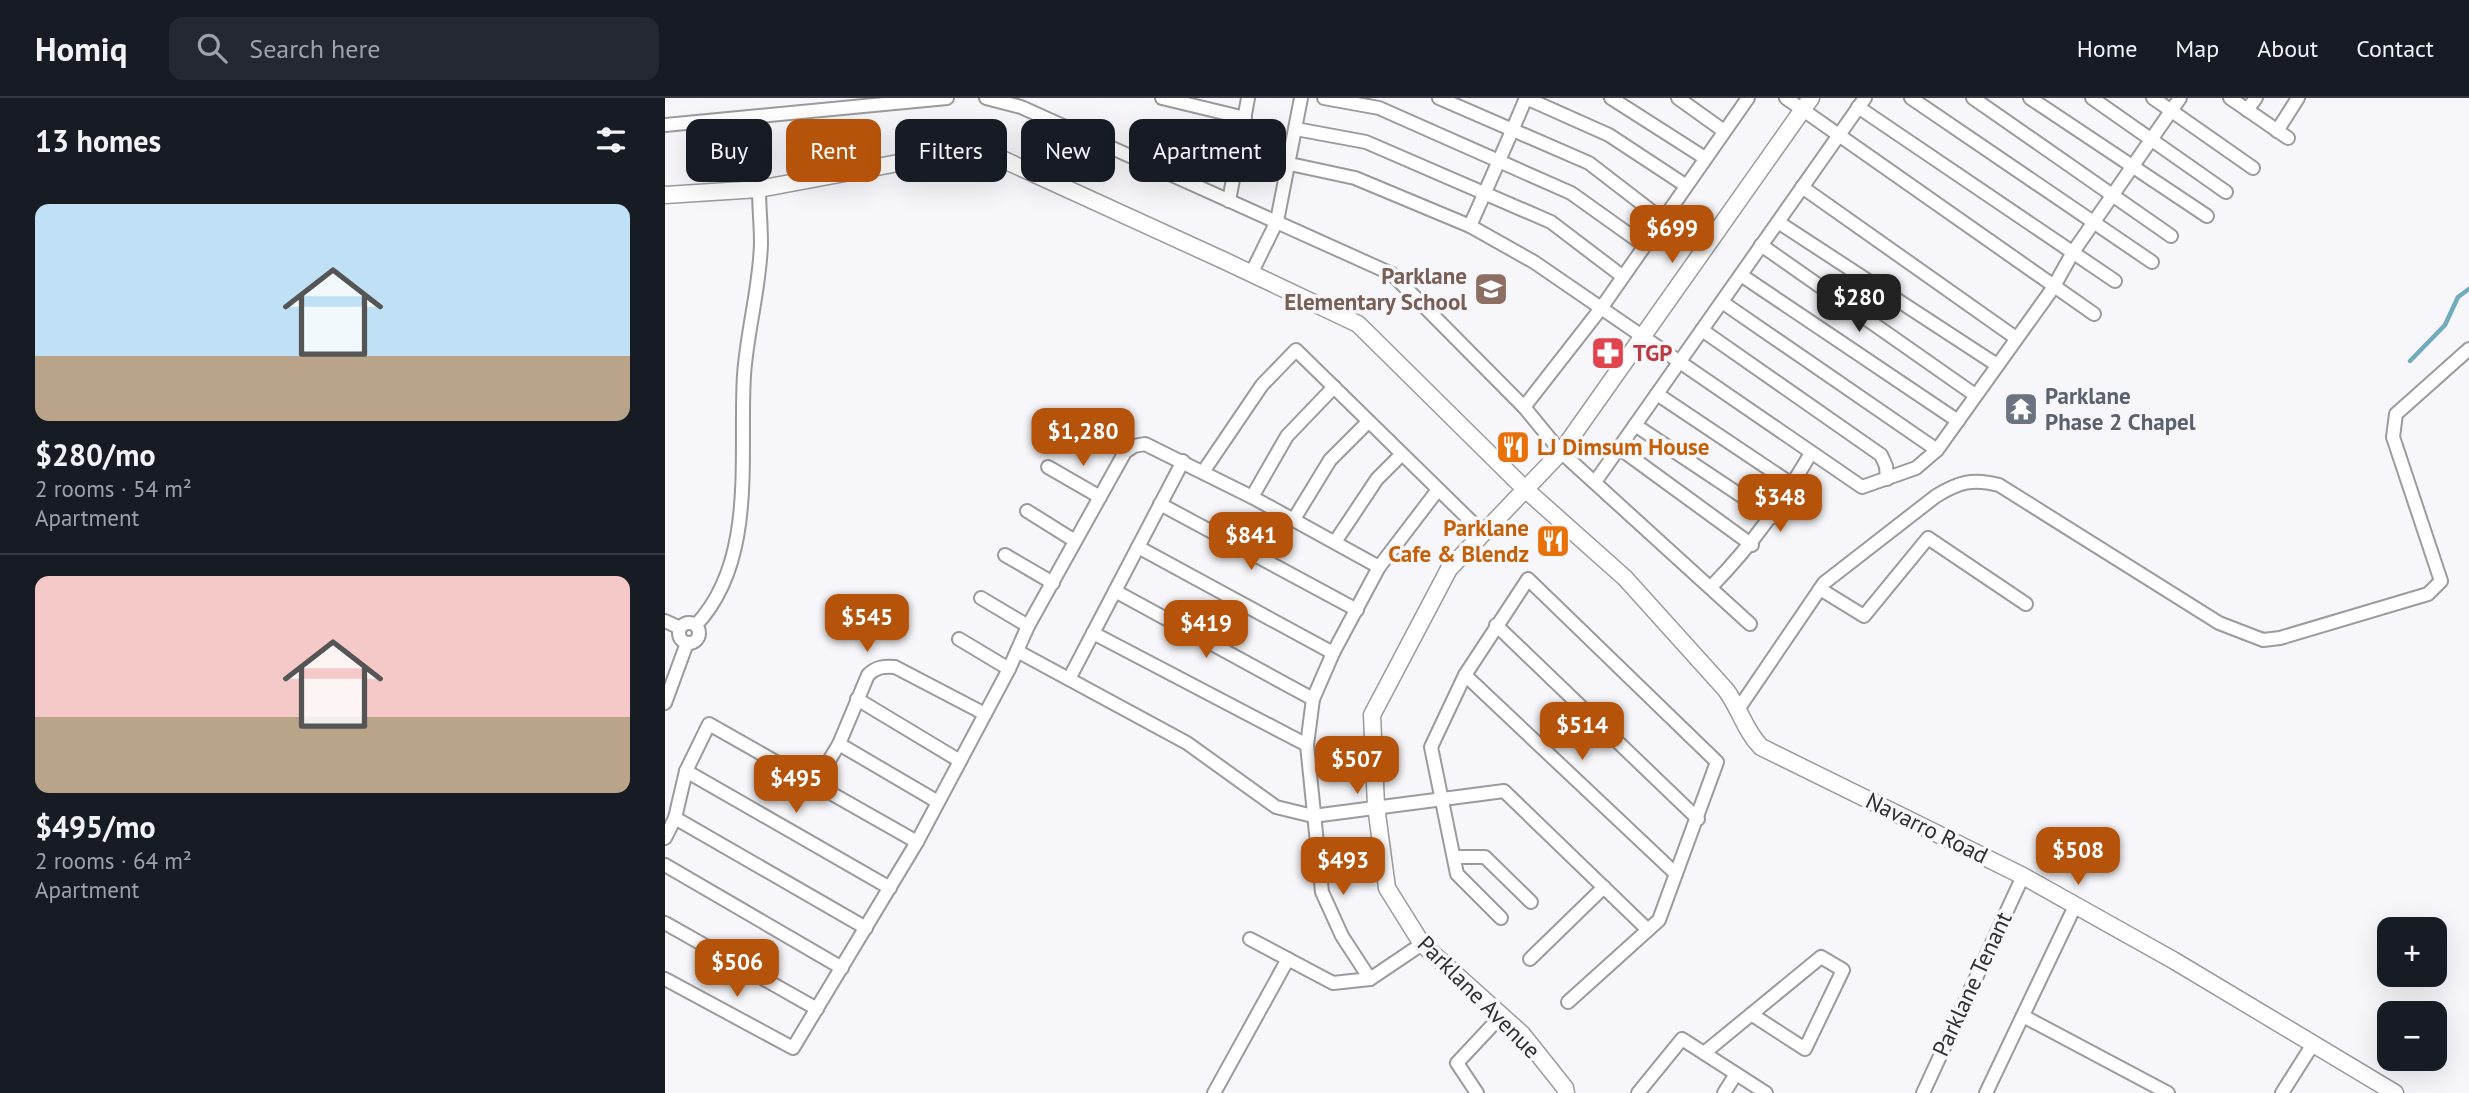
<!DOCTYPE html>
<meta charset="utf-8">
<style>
:root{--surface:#171b24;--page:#242831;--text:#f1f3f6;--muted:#9ea1a6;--line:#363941;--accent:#b45309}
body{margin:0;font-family:"PT Sans",sans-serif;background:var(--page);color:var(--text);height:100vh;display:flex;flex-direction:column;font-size:26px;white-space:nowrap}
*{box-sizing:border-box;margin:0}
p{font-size:23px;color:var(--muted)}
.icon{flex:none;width:38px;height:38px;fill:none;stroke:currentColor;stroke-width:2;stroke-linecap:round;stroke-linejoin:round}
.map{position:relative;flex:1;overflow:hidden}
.details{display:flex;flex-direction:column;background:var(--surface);width:665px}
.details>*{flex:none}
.top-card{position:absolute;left:21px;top:21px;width:665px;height:63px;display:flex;gap:14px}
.controls{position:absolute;left:1712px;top:819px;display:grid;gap:14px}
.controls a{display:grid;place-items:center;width:70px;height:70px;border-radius:14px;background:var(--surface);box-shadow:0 7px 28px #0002;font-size:35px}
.price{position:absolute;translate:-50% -60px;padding:0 16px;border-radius:14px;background:var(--accent);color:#fff;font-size:23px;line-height:46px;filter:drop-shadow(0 2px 4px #0008)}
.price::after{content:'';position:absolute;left:50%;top:42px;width:21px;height:16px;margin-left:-10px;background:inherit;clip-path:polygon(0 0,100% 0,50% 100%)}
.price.active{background:#222;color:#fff}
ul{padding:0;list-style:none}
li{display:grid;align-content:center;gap:14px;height:371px;padding:0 35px}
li+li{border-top:2px solid var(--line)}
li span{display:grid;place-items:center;height:217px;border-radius:14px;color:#555}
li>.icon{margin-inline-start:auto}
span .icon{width:126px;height:126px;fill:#fffc;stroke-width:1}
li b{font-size:30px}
h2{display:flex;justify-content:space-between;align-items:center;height:84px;padding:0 35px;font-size:30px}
.tag{padding:0 24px;border-radius:14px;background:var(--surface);box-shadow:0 7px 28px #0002;font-size:24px;line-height:63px}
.tag.active{background:var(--accent);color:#fff}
header{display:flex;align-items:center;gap:42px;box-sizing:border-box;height:98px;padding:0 35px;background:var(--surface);border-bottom:2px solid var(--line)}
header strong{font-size:33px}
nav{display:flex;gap:38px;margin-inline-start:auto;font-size:24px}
.search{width:490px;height:63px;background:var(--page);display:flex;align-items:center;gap:18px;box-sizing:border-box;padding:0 24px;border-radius:14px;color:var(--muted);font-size:26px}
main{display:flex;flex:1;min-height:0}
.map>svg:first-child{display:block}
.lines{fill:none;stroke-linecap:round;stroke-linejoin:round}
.stream{stroke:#72abbc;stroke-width:4.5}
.minor-casing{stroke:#9b9b9e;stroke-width:16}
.tertiary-casing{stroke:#9b9b9e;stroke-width:19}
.minor{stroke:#fff;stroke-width:12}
.tertiary{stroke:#fff;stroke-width:16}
.labels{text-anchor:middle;stroke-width:7;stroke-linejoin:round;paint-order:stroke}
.education-label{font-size:23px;font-weight:bold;fill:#785e54;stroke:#f7f7fb;text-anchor:end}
.health-label{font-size:23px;font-weight:bold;fill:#be3a42;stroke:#f7f7fb;text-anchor:start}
.worship-label{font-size:23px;font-weight:bold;fill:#5b616d;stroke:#f7f7fb;text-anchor:start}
.food-label{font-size:23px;font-weight:bold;fill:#c56008;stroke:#f7f7fb;text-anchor:start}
.street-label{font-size:23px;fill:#2f2f30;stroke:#f7f7fb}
</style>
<header>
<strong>Homiq</strong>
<div class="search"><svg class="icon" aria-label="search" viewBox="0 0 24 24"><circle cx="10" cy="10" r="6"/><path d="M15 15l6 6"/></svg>Search here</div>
<nav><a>Home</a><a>Map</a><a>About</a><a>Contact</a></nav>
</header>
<main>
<section class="details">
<h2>13 homes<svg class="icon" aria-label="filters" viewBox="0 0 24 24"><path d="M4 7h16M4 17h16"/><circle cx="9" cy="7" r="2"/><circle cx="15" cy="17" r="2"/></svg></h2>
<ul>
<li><span style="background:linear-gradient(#bfe0f5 70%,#b9a48a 0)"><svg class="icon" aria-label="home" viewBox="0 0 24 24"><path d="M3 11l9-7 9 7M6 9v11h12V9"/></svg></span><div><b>$280/mo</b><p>2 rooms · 54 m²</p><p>Apartment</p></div></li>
<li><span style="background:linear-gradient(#f6c9c9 65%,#b9a48a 0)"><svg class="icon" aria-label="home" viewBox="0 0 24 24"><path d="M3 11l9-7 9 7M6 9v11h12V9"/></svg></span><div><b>$495/mo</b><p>2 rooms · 64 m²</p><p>Apartment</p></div></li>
</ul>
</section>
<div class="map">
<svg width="1804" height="995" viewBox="0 0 1804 995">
<rect width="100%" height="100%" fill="#f7f7fb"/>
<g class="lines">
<!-- stream -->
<path class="stream" d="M 1745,263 L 1780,227 L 1793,199 L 1804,191"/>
<!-- minor casing -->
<g class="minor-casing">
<g id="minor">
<path d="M 321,0 L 356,9 L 727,176 L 859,309 L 896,354 L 1085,526"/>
<path d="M 497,0 L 580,20"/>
<path d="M 659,0 L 714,10 L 906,95 L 979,147"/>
<path d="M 774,0 L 924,65 L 998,122"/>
<path d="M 946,0 L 1040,60"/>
<path d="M 1013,0 L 1059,33"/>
<path d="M 1121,0 L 1429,216"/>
<path d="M 1246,0 L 1487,164"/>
<path d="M 1308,0 L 1506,138"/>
<path d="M 1365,0 L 1542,118"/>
<path d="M 1427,0 L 1561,94"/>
<path d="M 1488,0 L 1588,70"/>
<path d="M 1565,0 L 1623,40"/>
<path d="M 1193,9 L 1450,183"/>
<path d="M 1582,12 L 1591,0"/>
<path d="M 0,27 L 282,0"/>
<path d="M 631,31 L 701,44 L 886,124 L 957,178"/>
<path d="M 1612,33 L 1633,0"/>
<path d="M 625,66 L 690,80 L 805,128 L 869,164 L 1197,389 L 1251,370 L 1272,352 L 1388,190 L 1408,154 L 1515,0"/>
<path d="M 1137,89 L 1351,240"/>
<path d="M 564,103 L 583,0"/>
<path d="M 1113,124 L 1332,267"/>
<path d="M 805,128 C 824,85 843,43 861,0 L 944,37 L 1020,87"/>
<path d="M 1096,147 L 1310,297"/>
<path d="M 586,176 L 612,123 L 636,0"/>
<path d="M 1076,177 L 1293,323"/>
<path d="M 1057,204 L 1272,352"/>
<path d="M 1037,232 L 1216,357 L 1221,368 L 1222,381"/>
<path d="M 992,296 L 1128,387"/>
<path d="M 859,309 L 937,209 L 1083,0"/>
<path d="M 970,327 L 1108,419"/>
<path d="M 954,350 L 1087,447"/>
<path d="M 383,369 L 435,399"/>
<path d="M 538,374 L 597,287 L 631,252 L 818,435"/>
<path d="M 930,384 L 1200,0"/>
<path d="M 587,399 L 622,338 L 669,289"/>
<path d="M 495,406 L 692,512"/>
<path d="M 362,413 L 410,443"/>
<path d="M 629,421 L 665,362 L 703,324"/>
<path d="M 670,444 L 712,381 L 736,357"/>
<path d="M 473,449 L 668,555"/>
<path d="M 340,457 L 388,485"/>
<path d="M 1046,489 C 1088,446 1116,406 1146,355"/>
<path d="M 1155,491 L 1199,518 L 1263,440 L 1361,506"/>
<path d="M 450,493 L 648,601"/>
<path d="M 316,500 L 363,528"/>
<path d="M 0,523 L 15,530"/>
<circle cx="24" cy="535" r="10"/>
<path d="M 31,527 C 92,462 74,358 79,277 C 82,233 95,189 96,145 C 96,127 94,109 94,91"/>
<path d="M 831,527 L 1033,721"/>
<path d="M 428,535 L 642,647"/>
<path d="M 294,541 L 344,571"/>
<path d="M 352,553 L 522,645 L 611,709 L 648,718 L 839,693 L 983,832"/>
<path d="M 800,577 L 1011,776"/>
<path d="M 404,581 L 518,363"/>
<path d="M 192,601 L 295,663"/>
<path d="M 0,605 L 22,545"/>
<path d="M 1074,610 L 1159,485 L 1271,398 C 1294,384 1308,380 1334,387 L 1554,525 L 1598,542 L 1615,540 L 1763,496 L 1776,483 L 1728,339 L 1731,316 L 1804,251"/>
<path d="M 174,646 L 273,704"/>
<path d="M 21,673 L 225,790"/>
<path d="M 150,686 L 174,646 L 203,577 C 211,569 219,568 230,569 L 320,616"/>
<path d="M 10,720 L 201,830"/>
<path d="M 0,740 L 10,720 L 21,673 L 44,626 L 252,744"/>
<path d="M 789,759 L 820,759 L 866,804"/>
<path d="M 0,767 L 177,870"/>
<path d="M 836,820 L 792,776 L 766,649 L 800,577 L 863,481 L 1052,664 L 994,822 L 903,904"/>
<path d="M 0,825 L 152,911"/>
<path d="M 585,841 L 668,885 L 705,881 L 757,846"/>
<path d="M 865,861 L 939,789"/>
<path d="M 0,881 L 128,950 L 252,744 L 344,571 L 363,528 L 460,354 L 469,348 L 480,346 L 587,399 L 714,469"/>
<path d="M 705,881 L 677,838 L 657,794 L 642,647 L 648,601 L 668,555 L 714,469 L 772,393"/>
<path d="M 1358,918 L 1503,995"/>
<path d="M 1039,955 L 1156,859 L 1178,872 L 1140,951 L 1086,916"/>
<path d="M 549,995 L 623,861"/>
<path d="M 812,995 L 792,965 L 836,918"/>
<path d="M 973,995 L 1017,941 L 1101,995"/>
<path d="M 1059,995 L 1071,976"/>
<path d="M 1258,995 L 1358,778"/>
<path d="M 1321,995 L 1410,808"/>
<path d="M 1617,995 L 1648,946"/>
</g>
</g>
<!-- tertiary casing -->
<g class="tertiary-casing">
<g id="tertiary">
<path d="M 0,97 L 94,91 L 244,63 L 326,56 L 560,163 L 693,226 L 860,391 L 960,480 L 1061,592 C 1075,611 1080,633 1096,649 L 1358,778 L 1508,862 L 1730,995"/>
<path d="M 901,995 L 900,990 L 857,936 L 757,846 L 722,790 L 711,708 L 707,617 L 784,471 L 896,354 L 1146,0"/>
</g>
</g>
<!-- minor -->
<use href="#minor" class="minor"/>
<!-- tertiary -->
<use href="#tertiary" class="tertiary"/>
</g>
<!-- icons -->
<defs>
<g id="school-square" transform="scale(1.75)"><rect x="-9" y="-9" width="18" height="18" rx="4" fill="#8d6e63" stroke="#f7f7fb"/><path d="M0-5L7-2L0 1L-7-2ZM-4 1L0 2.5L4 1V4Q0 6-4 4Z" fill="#fff"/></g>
<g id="pharmacy-square" transform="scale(1.75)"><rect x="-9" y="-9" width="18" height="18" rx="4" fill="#e0444e" stroke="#f7f7fb"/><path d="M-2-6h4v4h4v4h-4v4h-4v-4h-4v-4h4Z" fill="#fff"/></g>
<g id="temple-square" transform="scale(1.75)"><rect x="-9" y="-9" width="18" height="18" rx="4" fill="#6b7280" stroke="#f7f7fb"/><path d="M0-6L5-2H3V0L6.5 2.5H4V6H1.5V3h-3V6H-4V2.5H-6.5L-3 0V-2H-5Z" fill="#fff"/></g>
<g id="restaurant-square" transform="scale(1.75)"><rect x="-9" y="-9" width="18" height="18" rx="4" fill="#e8710a" stroke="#f7f7fb"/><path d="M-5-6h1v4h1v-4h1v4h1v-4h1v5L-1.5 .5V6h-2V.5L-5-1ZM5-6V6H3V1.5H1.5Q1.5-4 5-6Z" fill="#fff"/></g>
</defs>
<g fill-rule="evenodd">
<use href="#school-square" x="826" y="191"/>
<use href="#pharmacy-square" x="943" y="255"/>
<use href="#temple-square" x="1356" y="311"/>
<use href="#restaurant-square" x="848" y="349"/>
<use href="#restaurant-square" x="888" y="443"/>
</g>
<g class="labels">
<!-- education labels -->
<g class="education-label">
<text x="802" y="186">Parklane<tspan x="802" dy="26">Elementary School</tspan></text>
</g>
<!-- health labels -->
<g class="health-label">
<text x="968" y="263">TGP</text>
</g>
<!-- worship labels -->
<g class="worship-label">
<text x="1380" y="306">Parklane<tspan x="1380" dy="26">Phase 2 Chapel</tspan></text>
</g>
<!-- food labels -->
<g class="food-label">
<text x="872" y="357">LJ Dimsum House</text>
<text x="864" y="438" text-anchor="end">Parklane<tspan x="864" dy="26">Cafe &amp; Blendz</tspan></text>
</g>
<!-- street labels -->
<g class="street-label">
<text transform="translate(1262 730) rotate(26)" y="8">Navarro Road</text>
<text transform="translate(1307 886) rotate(-65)" y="8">Parklane Tenant</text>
<text transform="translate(814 899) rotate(45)" y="8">Parklane Avenue</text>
</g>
</g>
</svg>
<div class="controls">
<a>+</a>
<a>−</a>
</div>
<b class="price" style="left:1007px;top:167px">$699</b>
<b class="price active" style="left:1194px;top:236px">$280</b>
<b class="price" style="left:418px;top:370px">$1,280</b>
<b class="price" style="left:1115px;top:436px">$348</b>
<b class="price" style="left:586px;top:474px">$841</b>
<b class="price" style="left:202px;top:556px">$545</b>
<b class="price" style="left:541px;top:562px">$419</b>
<b class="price" style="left:917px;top:664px">$514</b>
<b class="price" style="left:692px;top:698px">$507</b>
<b class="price" style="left:131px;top:717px">$495</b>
<b class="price" style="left:1413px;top:789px">$508</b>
<b class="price" style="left:678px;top:799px">$493</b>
<b class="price" style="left:72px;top:901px">$506</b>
<div class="top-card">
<a class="tag">Buy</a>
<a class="tag active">Rent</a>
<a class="tag">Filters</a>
<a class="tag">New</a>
<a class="tag">Apartment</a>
</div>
</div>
</main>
